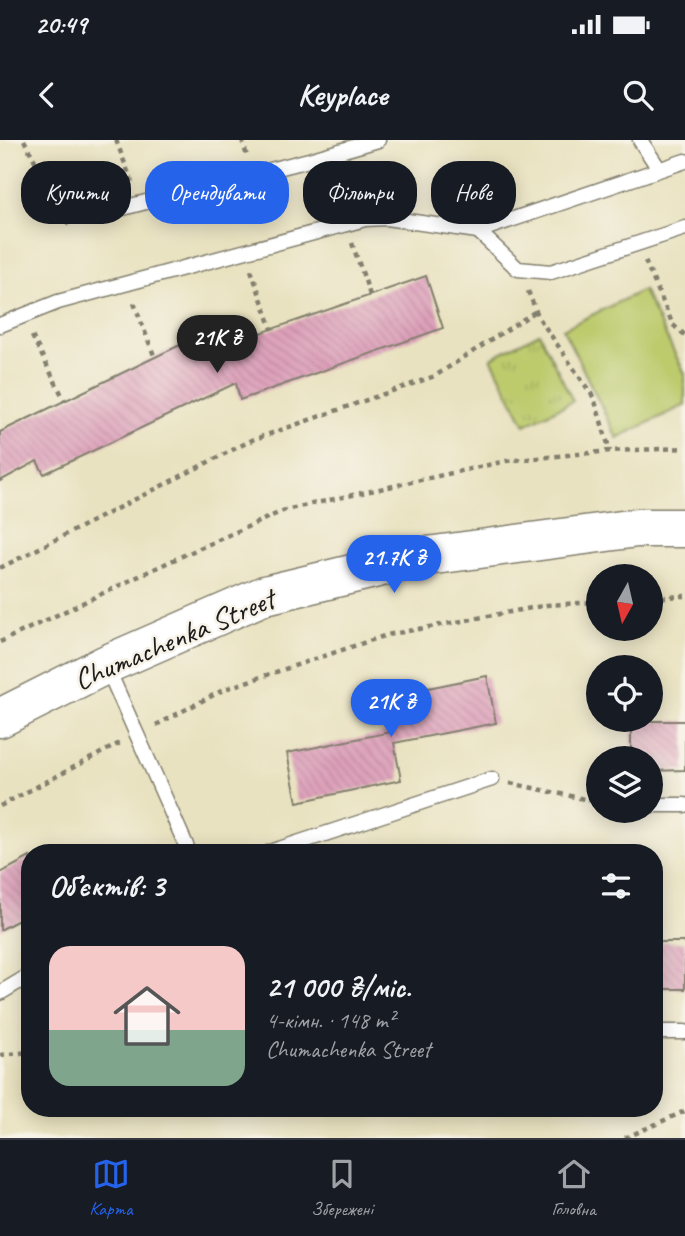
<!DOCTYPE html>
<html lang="uk">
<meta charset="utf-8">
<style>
:root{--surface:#171b24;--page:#20242c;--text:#f1f3f6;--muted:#9ea1a6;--line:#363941;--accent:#2563eb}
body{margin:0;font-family:Caveat,sans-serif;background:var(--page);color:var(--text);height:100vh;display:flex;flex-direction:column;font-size:26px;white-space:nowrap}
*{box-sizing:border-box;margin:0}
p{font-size:23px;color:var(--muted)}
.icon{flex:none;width:38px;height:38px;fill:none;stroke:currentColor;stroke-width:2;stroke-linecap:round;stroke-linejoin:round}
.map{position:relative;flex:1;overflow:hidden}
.details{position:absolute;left:21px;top:704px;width:642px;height:273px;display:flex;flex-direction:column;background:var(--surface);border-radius:28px;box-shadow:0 4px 18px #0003}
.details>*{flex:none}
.hud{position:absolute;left:21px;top:21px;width:644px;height:63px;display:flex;gap:14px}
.needle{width:46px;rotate:188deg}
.tools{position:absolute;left:586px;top:424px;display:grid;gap:14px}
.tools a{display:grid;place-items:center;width:77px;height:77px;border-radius:50%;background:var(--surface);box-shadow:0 4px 18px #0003;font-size:35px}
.price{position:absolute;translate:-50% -60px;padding:0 16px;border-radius:24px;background:var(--accent);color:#fff;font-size:23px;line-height:46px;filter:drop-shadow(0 2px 4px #0008)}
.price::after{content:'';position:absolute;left:50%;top:42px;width:21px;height:16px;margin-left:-10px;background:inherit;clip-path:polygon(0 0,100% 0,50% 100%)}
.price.on{background:#222;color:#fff}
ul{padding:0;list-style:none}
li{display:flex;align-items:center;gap:21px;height:175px;padding:0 28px}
li span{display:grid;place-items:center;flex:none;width:196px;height:140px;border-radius:21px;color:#555}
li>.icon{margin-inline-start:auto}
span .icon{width:84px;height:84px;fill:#fffc;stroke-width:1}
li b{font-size:30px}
h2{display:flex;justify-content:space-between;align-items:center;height:84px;padding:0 28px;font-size:30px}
.pill{padding:0 24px;border-radius:28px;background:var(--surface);box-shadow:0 4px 18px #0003;font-size:24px;line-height:63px}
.pill.on{background:var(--accent);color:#fff}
.status{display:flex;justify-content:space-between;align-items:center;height:49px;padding:0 35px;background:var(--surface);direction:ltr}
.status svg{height:19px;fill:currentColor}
header{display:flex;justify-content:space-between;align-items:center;height:91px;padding:0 28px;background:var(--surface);font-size:32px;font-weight:600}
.tab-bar{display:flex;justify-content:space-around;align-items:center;height:98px;border-top:2px solid var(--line);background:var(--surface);font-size:19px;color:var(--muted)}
.tab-bar a{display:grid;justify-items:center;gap:4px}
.tab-bar .on{color:var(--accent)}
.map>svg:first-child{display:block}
.grass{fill:url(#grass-tufts);stroke:#6c7444;stroke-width:2}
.pitch{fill:#bdcb6d;stroke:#6c7444;stroke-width:2}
.building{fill:url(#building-back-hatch)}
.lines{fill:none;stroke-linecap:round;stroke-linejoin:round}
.lane-casing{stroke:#827f6e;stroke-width:17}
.secondary-casing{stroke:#827f6e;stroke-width:41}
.path{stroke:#827f6e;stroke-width:4.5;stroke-dasharray:5 5;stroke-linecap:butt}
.lane{stroke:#fff;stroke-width:14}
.secondary{stroke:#fff;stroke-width:38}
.labels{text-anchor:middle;stroke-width:5;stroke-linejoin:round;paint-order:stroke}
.street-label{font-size:30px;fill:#1c1c1c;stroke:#f7f3e8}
</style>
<div class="status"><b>20:49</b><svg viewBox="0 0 49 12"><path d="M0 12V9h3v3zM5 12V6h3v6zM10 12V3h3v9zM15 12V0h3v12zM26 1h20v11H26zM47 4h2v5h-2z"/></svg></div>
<header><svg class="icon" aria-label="back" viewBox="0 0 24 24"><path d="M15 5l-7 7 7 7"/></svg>Keyplace<svg class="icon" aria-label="search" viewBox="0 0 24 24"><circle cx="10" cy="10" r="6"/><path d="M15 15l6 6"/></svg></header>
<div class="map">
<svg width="685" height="998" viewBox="0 0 685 998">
<defs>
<pattern id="grass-tufts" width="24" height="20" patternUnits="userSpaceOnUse" patternTransform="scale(1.75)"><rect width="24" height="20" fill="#bdcb6d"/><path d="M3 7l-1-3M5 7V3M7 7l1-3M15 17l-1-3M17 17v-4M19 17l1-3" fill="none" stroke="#a2ae5e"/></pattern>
<pattern id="building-back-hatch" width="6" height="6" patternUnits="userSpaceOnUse" patternTransform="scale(1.75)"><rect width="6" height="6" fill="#dda0ba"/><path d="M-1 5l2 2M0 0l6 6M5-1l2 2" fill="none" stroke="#bd899f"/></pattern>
</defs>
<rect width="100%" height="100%" fill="#f7f3e8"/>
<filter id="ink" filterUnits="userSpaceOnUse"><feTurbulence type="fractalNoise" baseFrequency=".0143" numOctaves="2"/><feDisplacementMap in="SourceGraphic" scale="14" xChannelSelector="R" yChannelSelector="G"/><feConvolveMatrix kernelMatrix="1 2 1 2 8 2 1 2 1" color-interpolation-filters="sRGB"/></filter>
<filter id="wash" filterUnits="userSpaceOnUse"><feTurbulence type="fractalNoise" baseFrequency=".00686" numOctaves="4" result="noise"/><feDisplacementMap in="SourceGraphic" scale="28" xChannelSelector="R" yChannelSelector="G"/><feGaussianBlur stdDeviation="1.57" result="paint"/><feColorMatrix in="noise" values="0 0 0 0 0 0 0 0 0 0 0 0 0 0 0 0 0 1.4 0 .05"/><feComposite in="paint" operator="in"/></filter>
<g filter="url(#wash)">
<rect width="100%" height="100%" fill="#e9e2c0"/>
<!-- grass -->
<path class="grass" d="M 539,193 L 573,261 L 525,285 L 491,218 Z"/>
<!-- pitch -->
<path class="pitch" d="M 643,150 L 685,234 L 685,265 L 617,298 L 563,189 Z"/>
<g id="blocks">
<!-- building -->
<g class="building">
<path d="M 426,136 L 443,188 L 240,260 L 236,243 L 44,334 L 37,321 L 0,341 L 0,292 L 211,190 L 220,207 Z"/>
<path d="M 487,536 L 496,583 L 394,603 L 401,640 L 297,662 L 287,613 L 391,592 L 384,557 Z"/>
<path d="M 631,581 L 685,581 L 685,630 L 651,631 L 651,618 L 631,618 Z"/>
<path d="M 30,717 L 30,774 L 0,790 L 0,733 Z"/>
<rect x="654" y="802" width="31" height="47"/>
</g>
</g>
</g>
<g filter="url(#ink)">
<use href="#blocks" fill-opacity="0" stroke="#827f6e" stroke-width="2"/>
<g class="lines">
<!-- lane casing -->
<g class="lane-casing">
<g id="lane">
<path d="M 640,0 L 659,29"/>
<path d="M 115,70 L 309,20 L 378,0"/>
<path d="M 478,91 L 518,129 L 551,132 L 685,88"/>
<path d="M 0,185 L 58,162 L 365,79 L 386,78 L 478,91 L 685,21"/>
<path d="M 106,525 L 189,712"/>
<path d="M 651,665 L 685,665"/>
<path d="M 270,712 L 492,639"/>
<path d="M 0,853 L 30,835"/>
<path d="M 654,892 L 685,892"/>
</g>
</g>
<!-- secondary casing -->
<g class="secondary-casing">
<path id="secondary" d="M 0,578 L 105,525 L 265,455 L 427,416 L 637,388 L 685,388"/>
</g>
<!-- path -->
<g class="path">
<path d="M 24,0 L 68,83 L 97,74"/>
<path d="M 116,0 L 133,45"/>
<path d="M 242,0 L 247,16"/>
<path d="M 348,30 L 359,61"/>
<path d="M 352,103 L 370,155"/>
<path d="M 645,121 L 673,185 L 685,195"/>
<path d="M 251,130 L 272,189"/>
<path d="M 528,151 L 539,178 L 594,258 L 610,311"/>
<path d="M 134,163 L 155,218"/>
<path d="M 32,196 L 65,261"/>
<path d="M 0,428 L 252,300 L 435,236 L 536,171"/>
<path d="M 651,458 L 685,456"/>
<path d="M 0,502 L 171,421 L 285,370 L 506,321 L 610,311 L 685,308"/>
<path d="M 156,585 L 225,549 L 387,495 L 547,465 L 598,462"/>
<path d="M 510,643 L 598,662"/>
<path d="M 0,666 L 120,603"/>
<path d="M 0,915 L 30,912"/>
<path d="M 625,998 L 685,971"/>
</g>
<!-- lane -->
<use href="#lane" class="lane"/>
<!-- secondary -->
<use href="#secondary" class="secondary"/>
</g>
</g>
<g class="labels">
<!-- street labels -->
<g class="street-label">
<text transform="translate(174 499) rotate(-23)" y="10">Chumachenka Street</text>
</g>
</g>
</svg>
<div class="tools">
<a><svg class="needle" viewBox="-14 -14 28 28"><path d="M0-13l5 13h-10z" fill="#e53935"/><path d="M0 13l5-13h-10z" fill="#9ea1a6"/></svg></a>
<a><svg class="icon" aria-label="locate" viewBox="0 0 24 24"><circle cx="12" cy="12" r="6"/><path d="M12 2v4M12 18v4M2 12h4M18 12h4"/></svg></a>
<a><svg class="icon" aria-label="layers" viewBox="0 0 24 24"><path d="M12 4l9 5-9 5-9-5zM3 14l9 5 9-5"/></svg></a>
</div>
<b class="price on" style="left:217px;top:235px">21K ₴</b>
<b class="price" style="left:394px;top:455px">21.7K ₴</b>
<b class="price" style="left:391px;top:599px">21K ₴</b>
<div class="hud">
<a class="pill">Купити</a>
<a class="pill on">Орендувати</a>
<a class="pill">Фільтри</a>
<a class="pill">Нове</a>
</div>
<section class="details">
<h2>Об’єктів: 3<svg class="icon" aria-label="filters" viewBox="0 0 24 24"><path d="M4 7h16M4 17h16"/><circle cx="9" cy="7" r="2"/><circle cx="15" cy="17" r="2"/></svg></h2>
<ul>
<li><span style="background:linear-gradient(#f6c9c9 60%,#7fa58c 0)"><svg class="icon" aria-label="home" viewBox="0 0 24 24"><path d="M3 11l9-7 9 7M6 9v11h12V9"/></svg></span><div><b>21 000 ₴/міс.</b><p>4-кімн. · 148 m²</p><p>Chumachenka Street</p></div></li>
</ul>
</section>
</div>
<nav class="tab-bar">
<a class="on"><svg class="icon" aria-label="map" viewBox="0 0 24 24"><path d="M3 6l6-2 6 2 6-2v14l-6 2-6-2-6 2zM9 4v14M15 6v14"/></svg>Карта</a>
<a><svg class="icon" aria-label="saved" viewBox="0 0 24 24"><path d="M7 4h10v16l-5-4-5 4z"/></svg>Збережені</a>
<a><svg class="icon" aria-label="home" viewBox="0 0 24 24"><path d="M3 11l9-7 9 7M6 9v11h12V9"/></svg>Головна</a>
</nav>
